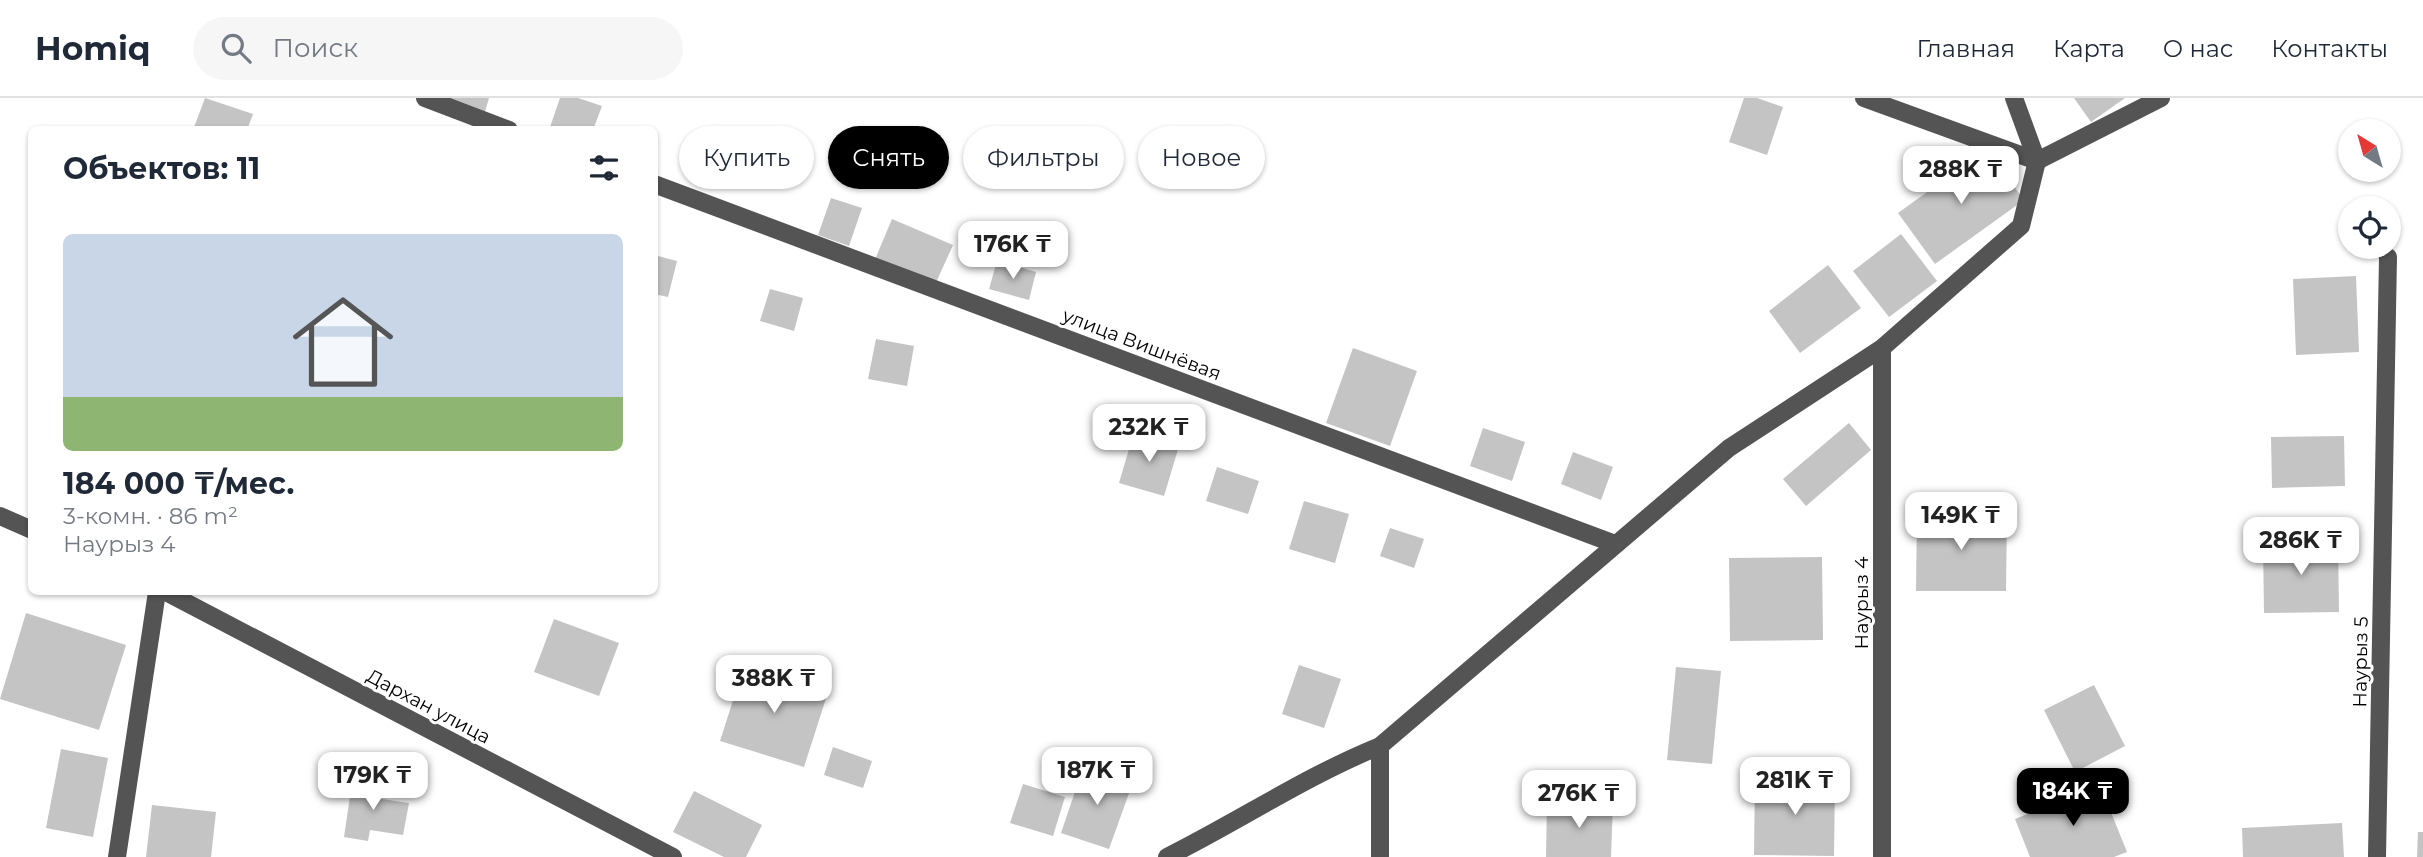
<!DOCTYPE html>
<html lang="ru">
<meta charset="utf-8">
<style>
:root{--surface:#fff;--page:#f6f6f7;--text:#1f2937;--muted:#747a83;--line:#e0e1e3;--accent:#000}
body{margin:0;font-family:Montserrat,sans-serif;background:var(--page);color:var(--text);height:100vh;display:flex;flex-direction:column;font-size:26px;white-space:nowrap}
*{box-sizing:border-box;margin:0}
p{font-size:23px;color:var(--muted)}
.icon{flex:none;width:38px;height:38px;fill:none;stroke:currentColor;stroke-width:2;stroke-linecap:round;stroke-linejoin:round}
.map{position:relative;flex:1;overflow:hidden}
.sheet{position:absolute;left:28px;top:28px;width:630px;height:469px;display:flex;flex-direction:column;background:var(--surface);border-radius:10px;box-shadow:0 2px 5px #0004}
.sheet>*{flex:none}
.hud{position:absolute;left:679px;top:28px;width:665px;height:63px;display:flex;gap:14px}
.needle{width:46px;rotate:323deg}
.tools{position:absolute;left:2338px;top:21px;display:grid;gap:14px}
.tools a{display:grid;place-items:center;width:63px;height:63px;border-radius:50%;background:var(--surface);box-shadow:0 2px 5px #0004;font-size:35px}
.price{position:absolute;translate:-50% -60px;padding:0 16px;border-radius:14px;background:#fff;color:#222;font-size:23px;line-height:46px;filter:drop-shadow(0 2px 4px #0008)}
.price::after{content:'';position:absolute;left:50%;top:42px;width:21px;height:16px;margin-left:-10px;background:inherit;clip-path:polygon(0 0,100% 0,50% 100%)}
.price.current{background:var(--accent);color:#fff}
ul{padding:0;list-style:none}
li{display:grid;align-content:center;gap:14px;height:371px;padding:0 35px}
li span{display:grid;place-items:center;height:217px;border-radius:10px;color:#555}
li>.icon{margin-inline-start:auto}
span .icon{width:126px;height:126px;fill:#fffc;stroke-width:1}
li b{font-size:30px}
h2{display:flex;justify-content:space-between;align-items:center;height:84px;padding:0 35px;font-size:30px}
.tag{padding:0 24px;border-radius:32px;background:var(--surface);box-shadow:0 2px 5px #0004;font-size:24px;line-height:63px}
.tag.current{background:var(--accent);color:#fff}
header{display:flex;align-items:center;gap:42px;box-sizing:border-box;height:98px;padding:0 35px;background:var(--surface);border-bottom:2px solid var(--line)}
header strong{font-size:33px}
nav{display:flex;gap:38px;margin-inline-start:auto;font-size:24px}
.search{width:490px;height:63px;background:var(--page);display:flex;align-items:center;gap:18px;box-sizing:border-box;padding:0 24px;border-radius:38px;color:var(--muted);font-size:26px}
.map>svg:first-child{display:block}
.building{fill:#c4c4c4}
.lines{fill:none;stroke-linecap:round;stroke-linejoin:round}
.minor{stroke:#545454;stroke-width:18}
.labels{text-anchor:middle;stroke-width:6;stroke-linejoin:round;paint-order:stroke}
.street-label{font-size:19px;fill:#000;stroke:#fff}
</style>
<header>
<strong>Homiq</strong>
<div class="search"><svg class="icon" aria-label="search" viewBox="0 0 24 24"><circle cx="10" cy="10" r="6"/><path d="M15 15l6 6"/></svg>Поиск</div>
<nav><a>Главная</a><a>Карта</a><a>О нас</a><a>Контакты</a></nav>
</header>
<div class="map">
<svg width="2423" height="759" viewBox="0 0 2423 759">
<rect width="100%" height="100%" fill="#fff"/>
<!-- building -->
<g class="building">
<path d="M 205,0 L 253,16 L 247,32 L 193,32 Z"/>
<path d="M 447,0 L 489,0 L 484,17 Z"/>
<path d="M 560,0 L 578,0 L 602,8 L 593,32 L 549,32 Z"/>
<path d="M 1744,0 L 1757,0 L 1783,9 L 1767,57 L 1729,44 Z"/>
<path d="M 2074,0 L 2125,0 L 2091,24 Z"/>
<path d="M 1987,51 L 2024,102 L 1935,166 L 1898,115 Z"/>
<path d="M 831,100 L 862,110 L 849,148 L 818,137 Z"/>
<path d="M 892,121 L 953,147 L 934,189 L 874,164 Z"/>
<path d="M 1901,136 L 1937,183 L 1889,219 L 1853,173 Z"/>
<path d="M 654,157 L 677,163 L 668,199 L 654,196 Z"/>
<path d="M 997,163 L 1036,174 L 1029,202 L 989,191 Z"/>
<path d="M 1828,167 L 1861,210 L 1800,255 L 1769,213 Z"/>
<path d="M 2356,178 L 2359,254 L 2296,257 L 2293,181 Z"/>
<path d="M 770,191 L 803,200 L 794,233 L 760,223 Z"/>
<path d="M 876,241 L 914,248 L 907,288 L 868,281 Z"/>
<path d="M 1353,250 L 1417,273 L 1390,348 L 1326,325 Z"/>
<path d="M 1849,325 L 1871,352 L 1806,408 L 1783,381 Z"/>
<path d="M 1483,330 L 1525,344 L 1512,383 L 1470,368 Z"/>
<path d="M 1134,334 L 1179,348 L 1164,398 L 1119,385 Z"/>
<path d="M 2344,338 L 2345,388 L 2272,390 L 2271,339 Z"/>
<path d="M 1573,354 L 1613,369 L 1601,402 L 1561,386 Z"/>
<path d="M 1217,369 L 1259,383 L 1248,416 L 1206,403 Z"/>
<path d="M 1304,403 L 1349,416 L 1335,465 L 1289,451 Z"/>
<path d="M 1917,414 L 2007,415 L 2006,493 L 1916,493 Z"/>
<path d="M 1390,430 L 1424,441 L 1414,470 L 1380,458 Z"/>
<path d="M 2338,442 L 2339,514 L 2264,515 L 2263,444 Z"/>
<path d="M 1822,459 L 1823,542 L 1730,543 L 1729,460 Z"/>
<path d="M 26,515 L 126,547 L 99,632 L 0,601 Z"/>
<path d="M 554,521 L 619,545 L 599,598 L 534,574 Z"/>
<path d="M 745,565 L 829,591 L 804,669 L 720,643 Z"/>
<path d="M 1299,567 L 1341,581 L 1324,630 L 1282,616 Z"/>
<path d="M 1676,569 L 1721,573 L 1712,666 L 1667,662 Z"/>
<path d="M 2094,587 L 2125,648 L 2075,674 L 2044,612 Z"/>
<path d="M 833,649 L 872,663 L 863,690 L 824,677 Z"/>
<path d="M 61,651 L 108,660 L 93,739 L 46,730 Z"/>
<path d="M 1084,667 L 1133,684 L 1109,751 L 1061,735 Z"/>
<path d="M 353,678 L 378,682 L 375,700 L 409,705 L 403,737 L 370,732 L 368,743 L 344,739 Z"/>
<path d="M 1755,679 L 1835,680 L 1834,758 L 1754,757 Z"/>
<path d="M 1023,686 L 1065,699 L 1053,738 L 1010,725 Z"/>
<path d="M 2100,687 L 2127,754 L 2114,759 L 2030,759 L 2015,721 Z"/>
<path d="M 694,693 L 762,727 L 746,759 L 724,759 L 673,734 Z"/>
<path d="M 1547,704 L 1613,705 L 1611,759 L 1546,759 Z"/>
<path d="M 152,707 L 216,714 L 211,759 L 146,759 Z"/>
<path d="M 2342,725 L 2344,759 L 2243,759 L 2242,730 Z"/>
<path d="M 2418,734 L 2423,734 L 2423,759 L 2417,759 Z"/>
</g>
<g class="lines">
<!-- minor -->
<g class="minor">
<path d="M 425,0 L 509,32"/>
<path d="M 1864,0 L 2037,63"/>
<path d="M 2014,0 L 2037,63"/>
<path d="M 2037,63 L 2161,0"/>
<path d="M 654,86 L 1615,446"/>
<path d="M 0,418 L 32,432"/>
<path d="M 166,494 L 673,759"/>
<path d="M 1380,648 L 1380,759"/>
<path d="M 117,759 L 157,494"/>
<path d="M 1167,759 C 1239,723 1306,678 1380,648 L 1729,350 L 1882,250 L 2021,128 L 2037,63"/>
<path d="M 1882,759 L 1882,250"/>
<path d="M 2377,759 L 2388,159"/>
</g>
</g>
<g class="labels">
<!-- street labels -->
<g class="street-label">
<text transform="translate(1142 246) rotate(21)" y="7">улица Вишнёвая</text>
<text transform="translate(1861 505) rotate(-90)" y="7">Наурыз 4</text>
<text transform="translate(2360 564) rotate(-89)" y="7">Наурыз 5</text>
<text transform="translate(429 608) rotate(28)" y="7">Дархан улица</text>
</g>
</g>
</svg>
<div class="tools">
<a><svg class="needle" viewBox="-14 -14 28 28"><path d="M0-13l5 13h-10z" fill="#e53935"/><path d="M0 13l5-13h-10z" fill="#747a83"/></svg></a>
<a><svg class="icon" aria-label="locate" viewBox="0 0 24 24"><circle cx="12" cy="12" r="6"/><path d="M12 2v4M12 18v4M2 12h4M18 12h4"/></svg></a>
</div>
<b class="price" style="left:1961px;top:108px">288K ₸</b>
<b class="price" style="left:1013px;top:183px">176K ₸</b>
<b class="price" style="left:1149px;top:366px">232K ₸</b>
<b class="price" style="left:1961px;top:454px">149K ₸</b>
<b class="price" style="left:2301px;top:479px">286K ₸</b>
<b class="price" style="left:774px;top:617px">388K ₸</b>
<b class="price" style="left:1097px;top:709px">187K ₸</b>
<b class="price" style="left:373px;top:714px">179K ₸</b>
<b class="price" style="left:1795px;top:719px">281K ₸</b>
<b class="price current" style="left:2073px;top:730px">184K ₸</b>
<b class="price" style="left:1579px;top:732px">276K ₸</b>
<div class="hud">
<a class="tag">Купить</a>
<a class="tag current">Снять</a>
<a class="tag">Фильтры</a>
<a class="tag">Новое</a>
</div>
<section class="sheet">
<h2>Объектов: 11<svg class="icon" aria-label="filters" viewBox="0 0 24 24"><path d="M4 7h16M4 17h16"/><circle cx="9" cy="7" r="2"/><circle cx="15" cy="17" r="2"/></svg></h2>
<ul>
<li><span style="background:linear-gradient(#c9d6e8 75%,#8fb573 0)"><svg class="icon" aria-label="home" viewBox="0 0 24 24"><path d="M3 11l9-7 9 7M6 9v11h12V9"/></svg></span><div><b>184 000 ₸/мес.</b><p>3-комн. · 86 m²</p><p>Наурыз 4</p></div></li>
</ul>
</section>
</div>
